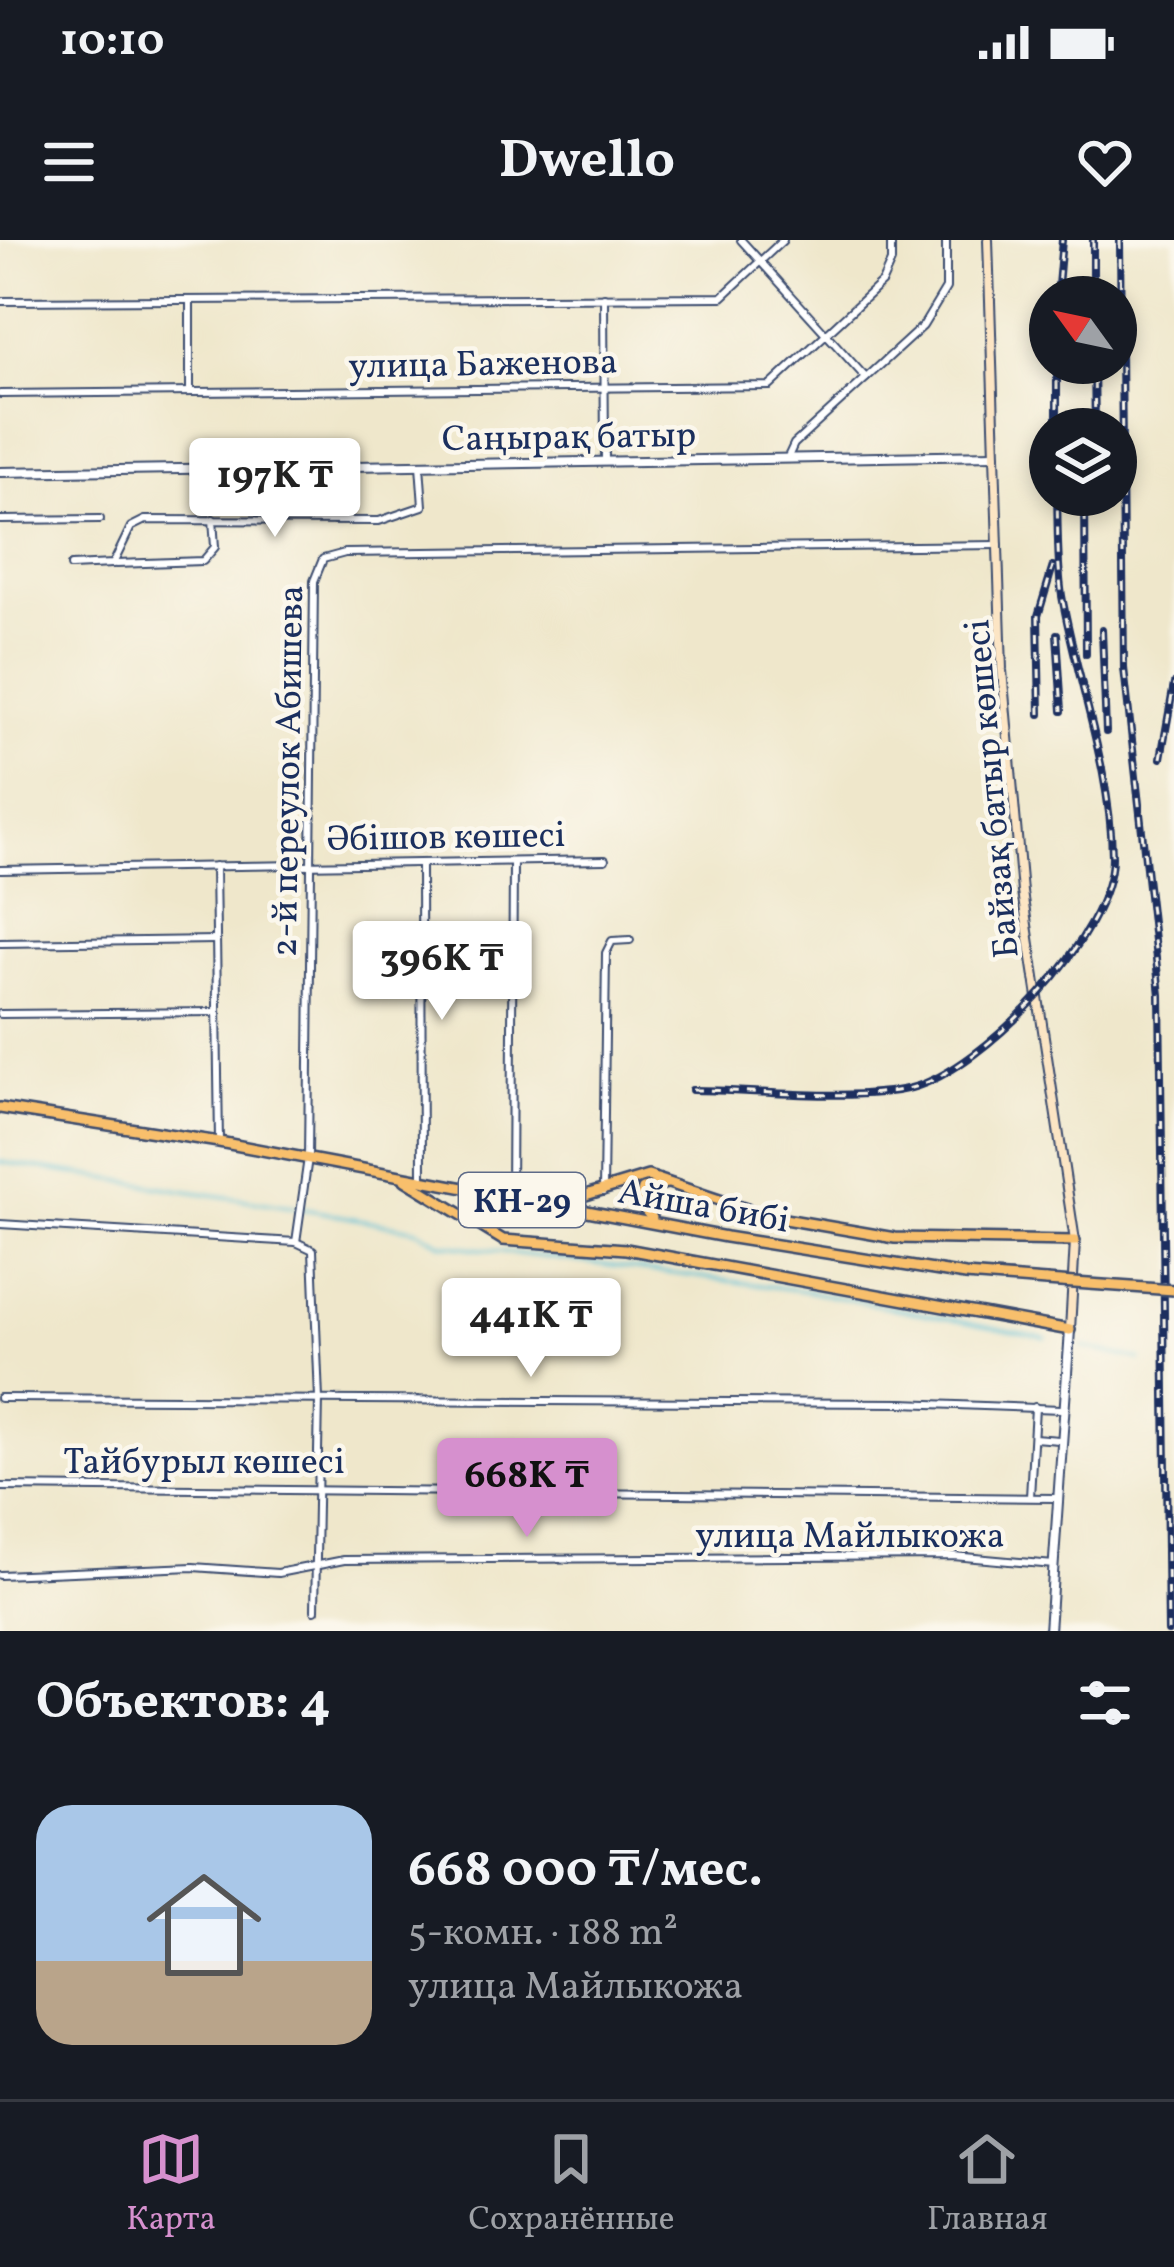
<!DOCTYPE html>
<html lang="ru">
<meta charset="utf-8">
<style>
:root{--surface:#171b24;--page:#242831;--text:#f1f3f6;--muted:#9ea1a6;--line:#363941;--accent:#d690ce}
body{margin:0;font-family:Vollkorn,serif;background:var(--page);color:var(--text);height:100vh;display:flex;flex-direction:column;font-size:45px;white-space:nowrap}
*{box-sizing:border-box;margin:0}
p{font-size:39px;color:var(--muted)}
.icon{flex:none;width:66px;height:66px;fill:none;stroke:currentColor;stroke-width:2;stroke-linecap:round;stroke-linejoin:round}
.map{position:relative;height:1391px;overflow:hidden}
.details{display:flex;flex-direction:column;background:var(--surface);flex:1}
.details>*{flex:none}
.needle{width:78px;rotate:303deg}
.buttons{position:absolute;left:1029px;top:36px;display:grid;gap:24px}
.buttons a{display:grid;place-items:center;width:108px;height:108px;border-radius:50%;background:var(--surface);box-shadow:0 6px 18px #0003;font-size:60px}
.price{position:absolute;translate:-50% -102px;padding:0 27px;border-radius:12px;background:#fff;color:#222;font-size:39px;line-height:78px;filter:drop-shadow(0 3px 6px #0008)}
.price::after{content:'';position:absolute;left:50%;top:72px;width:36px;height:27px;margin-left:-18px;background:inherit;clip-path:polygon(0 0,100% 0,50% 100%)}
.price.current{background:var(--accent);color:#111}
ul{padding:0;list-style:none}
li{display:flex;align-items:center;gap:36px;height:300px;padding:0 36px}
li+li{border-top:3px solid var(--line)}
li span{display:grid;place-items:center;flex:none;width:336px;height:240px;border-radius:36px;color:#555}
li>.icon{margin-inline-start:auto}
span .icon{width:144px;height:144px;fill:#fffc;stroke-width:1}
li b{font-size:51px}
h2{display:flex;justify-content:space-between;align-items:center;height:144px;padding:0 36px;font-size:51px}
.status{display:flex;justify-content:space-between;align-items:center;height:84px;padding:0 60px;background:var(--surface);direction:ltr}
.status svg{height:33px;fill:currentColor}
header{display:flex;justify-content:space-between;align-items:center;height:156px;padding:0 36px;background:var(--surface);font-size:54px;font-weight:700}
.menu{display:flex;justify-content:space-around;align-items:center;height:168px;border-top:3px solid var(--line);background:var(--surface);font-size:33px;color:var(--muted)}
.menu a{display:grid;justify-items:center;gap:6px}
.menu .current{color:var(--accent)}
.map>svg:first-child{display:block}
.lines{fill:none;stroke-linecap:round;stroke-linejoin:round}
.stream{stroke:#57bfd4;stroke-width:3}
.minor-casing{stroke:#3b4b6e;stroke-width:10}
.tertiary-casing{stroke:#3b4b6e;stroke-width:12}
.secondary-casing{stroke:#3b4b6e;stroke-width:12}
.primary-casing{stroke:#3b4b6e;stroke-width:14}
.minor{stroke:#fff;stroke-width:6}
.tertiary{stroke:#fff;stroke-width:8}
.secondary{stroke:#fce5c4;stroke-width:8}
.primary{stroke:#f8bf6c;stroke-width:9}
.rail-casing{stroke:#1b2f5e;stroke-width:8}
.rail{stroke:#fbf7ec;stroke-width:3;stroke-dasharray:9;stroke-linecap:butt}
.primary-bridge-casing{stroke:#3b4b6e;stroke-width:14;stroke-linecap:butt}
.primary-bridge{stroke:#f8bf6c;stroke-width:9}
.labels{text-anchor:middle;stroke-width:9;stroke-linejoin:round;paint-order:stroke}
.shield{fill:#fbf7ec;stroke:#5e6b89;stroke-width:3}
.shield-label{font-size:33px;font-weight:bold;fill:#1b2f5e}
.street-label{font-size:36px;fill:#1b2f5e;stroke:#fbf7ec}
</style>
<div class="status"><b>10:10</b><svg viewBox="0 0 49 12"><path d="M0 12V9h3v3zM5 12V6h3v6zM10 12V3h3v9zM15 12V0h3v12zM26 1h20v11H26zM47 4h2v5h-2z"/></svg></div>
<header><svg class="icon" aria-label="menu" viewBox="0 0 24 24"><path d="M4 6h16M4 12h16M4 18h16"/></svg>Dwello<svg class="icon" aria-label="heart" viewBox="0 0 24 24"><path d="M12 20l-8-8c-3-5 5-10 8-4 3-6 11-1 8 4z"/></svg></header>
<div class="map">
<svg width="1174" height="1391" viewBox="0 0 1174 1391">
<rect width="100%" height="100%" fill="#fbf7ec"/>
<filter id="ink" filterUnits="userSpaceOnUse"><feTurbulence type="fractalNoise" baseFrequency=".00833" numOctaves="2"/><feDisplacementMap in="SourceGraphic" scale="24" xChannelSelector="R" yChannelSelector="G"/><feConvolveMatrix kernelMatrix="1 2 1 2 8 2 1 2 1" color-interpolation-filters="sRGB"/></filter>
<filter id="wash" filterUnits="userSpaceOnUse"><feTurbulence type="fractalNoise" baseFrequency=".004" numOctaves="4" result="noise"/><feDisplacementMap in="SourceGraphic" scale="48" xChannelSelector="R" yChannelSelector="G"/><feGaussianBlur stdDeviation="2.7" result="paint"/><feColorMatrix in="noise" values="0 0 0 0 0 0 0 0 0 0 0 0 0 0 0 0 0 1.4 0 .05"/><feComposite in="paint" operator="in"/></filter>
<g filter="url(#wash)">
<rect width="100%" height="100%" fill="#efe7cb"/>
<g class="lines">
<!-- stream -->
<g class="stream">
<path d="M 0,922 L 310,970 L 417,990 L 442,1004 L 806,1051 L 1046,1098"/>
<path d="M 1083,1107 L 1141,1120"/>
</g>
</g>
</g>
<g filter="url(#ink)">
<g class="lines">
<!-- minor casing -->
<g class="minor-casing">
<g id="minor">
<path d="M 741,0 L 866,138"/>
<path d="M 604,57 L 605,221"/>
<path d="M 0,61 L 722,57 L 783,0"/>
<path d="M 190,62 L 190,151"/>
<path d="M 0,154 L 770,146 L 882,42 L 891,22 L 891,0"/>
<path d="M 787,219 L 794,204 L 923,86 L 946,48 L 946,0"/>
<path d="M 0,280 L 100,279"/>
<path d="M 116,324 L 203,321 L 215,307 L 213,279"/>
<path d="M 71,326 L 113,324 L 131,287 L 145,280 L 379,281 L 423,266 L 420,225"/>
<path d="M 215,626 L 219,902"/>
<path d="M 421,626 L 422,940"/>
<path d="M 0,630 L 605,620"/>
<path d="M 0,703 L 216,700"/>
<path d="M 0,774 L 217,772"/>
<path d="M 603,952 L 606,713 L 612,701 L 630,700"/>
<path d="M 511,957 L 513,623"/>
<path d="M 0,984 L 296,1002 L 313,1010 L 319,1159 L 315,1370"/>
<path d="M 296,1002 L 308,918 L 314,341 L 323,319 L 345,313 L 999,305"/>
<path d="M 0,1158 L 902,1163 L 1061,1169"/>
<path d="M 1034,1198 L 1059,1200"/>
<path d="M 0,1247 L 1056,1258"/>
<path d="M 1030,1257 L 1035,1167"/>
<path d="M 0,1335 L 193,1327 L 278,1333 L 344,1320 L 953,1316 L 1054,1325"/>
</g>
</g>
<!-- tertiary casing -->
<g class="tertiary-casing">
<g id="tertiary">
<path d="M 0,232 L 995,215"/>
<path d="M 1049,1391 L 1070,1090"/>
</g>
</g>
<!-- secondary casing -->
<g class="secondary-casing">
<path id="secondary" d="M 988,0 L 1002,430 L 1022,652 L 1075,1001 L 1070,1090"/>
</g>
<!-- primary casing -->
<g class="primary-casing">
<g id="primary">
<path d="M 0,868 L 219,902 L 726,997 L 965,1035 L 1046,1041"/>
<path d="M 405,940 L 503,1000 L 626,1009 L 1070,1090"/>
<path d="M 556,964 L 648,936 L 767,976 L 895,998 L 1075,1001"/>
<path d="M 652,978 L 640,964 L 643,949 L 667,943"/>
<path d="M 488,990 L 485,976 L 492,963 L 511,959"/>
</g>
</g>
<!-- minor -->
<use href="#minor" class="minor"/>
<!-- tertiary -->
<use href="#tertiary" class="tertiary"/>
<!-- secondary -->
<use href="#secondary" class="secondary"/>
<!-- primary -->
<use href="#primary" class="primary"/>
<!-- rail casing -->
<g class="rail-casing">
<g id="rail">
<path d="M 1093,0 L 1093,57"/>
<path d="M 1120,0 L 1124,428 L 1160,755 L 1168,1391"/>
<path d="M 1057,57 L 1062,0"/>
<path d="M 1057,123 L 1057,189"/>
<path d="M 1094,123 L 1095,189"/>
<path d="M 1085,255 L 1086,414"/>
<path d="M 1102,390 L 1106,492"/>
<path d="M 1057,394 L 1062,471"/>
<path d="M 1040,474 L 1038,376 L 1053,326"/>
<path d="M 1161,518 L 1174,444"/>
<path d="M 692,850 C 753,850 855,862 911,848 C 984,829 1113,694 1112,616 C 1111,528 1077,442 1062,356 C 1057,323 1058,288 1057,255"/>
</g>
</g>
<!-- rail -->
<use href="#rail" class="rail"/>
<!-- primary-bridge casing -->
<g class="primary-bridge-casing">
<path id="primary-bridge" d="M 1046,1041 L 1174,1050"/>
</g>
<!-- primary-bridge -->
<use href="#primary-bridge" class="primary-bridge"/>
</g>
</g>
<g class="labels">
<!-- shield labels -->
<rect class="shield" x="459" y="933" width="126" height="54" rx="9"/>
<g class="shield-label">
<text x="522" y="972">КН-29</text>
</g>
<!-- street labels -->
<g class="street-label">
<text transform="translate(483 122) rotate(-1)" y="13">улица Баженова</text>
<text transform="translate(569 195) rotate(-1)" y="13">Саңырақ батыр</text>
<text transform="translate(286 531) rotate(-89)" y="13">2-й переулок Абишева</text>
<text transform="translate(990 549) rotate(-95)" y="13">Байзақ батыр көшесі</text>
<text transform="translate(446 595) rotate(-1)" y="13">Әбішов көшесі</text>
<text transform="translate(704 964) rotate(10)" y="13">Айша бибі</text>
<text x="204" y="1233">Тайбурыл көшесі</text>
<text x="850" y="1307">улица Майлыкожа</text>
</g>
</g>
</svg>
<div class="buttons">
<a><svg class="needle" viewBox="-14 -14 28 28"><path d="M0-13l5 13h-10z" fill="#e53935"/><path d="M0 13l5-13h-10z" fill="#9ea1a6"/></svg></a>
<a><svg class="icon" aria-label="layers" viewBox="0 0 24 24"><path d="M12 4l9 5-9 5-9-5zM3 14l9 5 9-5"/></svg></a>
</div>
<b class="price" style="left:275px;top:300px">197K ₸</b>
<b class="price" style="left:442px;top:783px">396K ₸</b>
<b class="price" style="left:531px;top:1140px">441K ₸</b>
<b class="price current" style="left:527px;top:1300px">668K ₸</b>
</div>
<section class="details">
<h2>Объектов: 4<svg class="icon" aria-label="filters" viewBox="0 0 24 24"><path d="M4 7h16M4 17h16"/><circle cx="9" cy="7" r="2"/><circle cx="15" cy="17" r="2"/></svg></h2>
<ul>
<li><span style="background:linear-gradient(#a9c7e8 65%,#b9a48a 0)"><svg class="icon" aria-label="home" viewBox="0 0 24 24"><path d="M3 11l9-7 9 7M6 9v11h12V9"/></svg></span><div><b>668 000 ₸/мес.</b><p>5-комн. · 188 m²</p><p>улица Майлыкожа</p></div></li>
</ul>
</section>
<nav class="menu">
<a class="current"><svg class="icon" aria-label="map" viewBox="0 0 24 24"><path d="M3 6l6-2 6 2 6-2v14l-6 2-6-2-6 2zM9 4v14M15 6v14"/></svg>Карта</a>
<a><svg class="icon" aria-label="saved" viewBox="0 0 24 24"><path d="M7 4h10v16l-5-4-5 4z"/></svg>Сохранённые</a>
<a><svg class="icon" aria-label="home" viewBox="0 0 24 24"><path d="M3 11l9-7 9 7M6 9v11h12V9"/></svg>Главная</a>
</nav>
